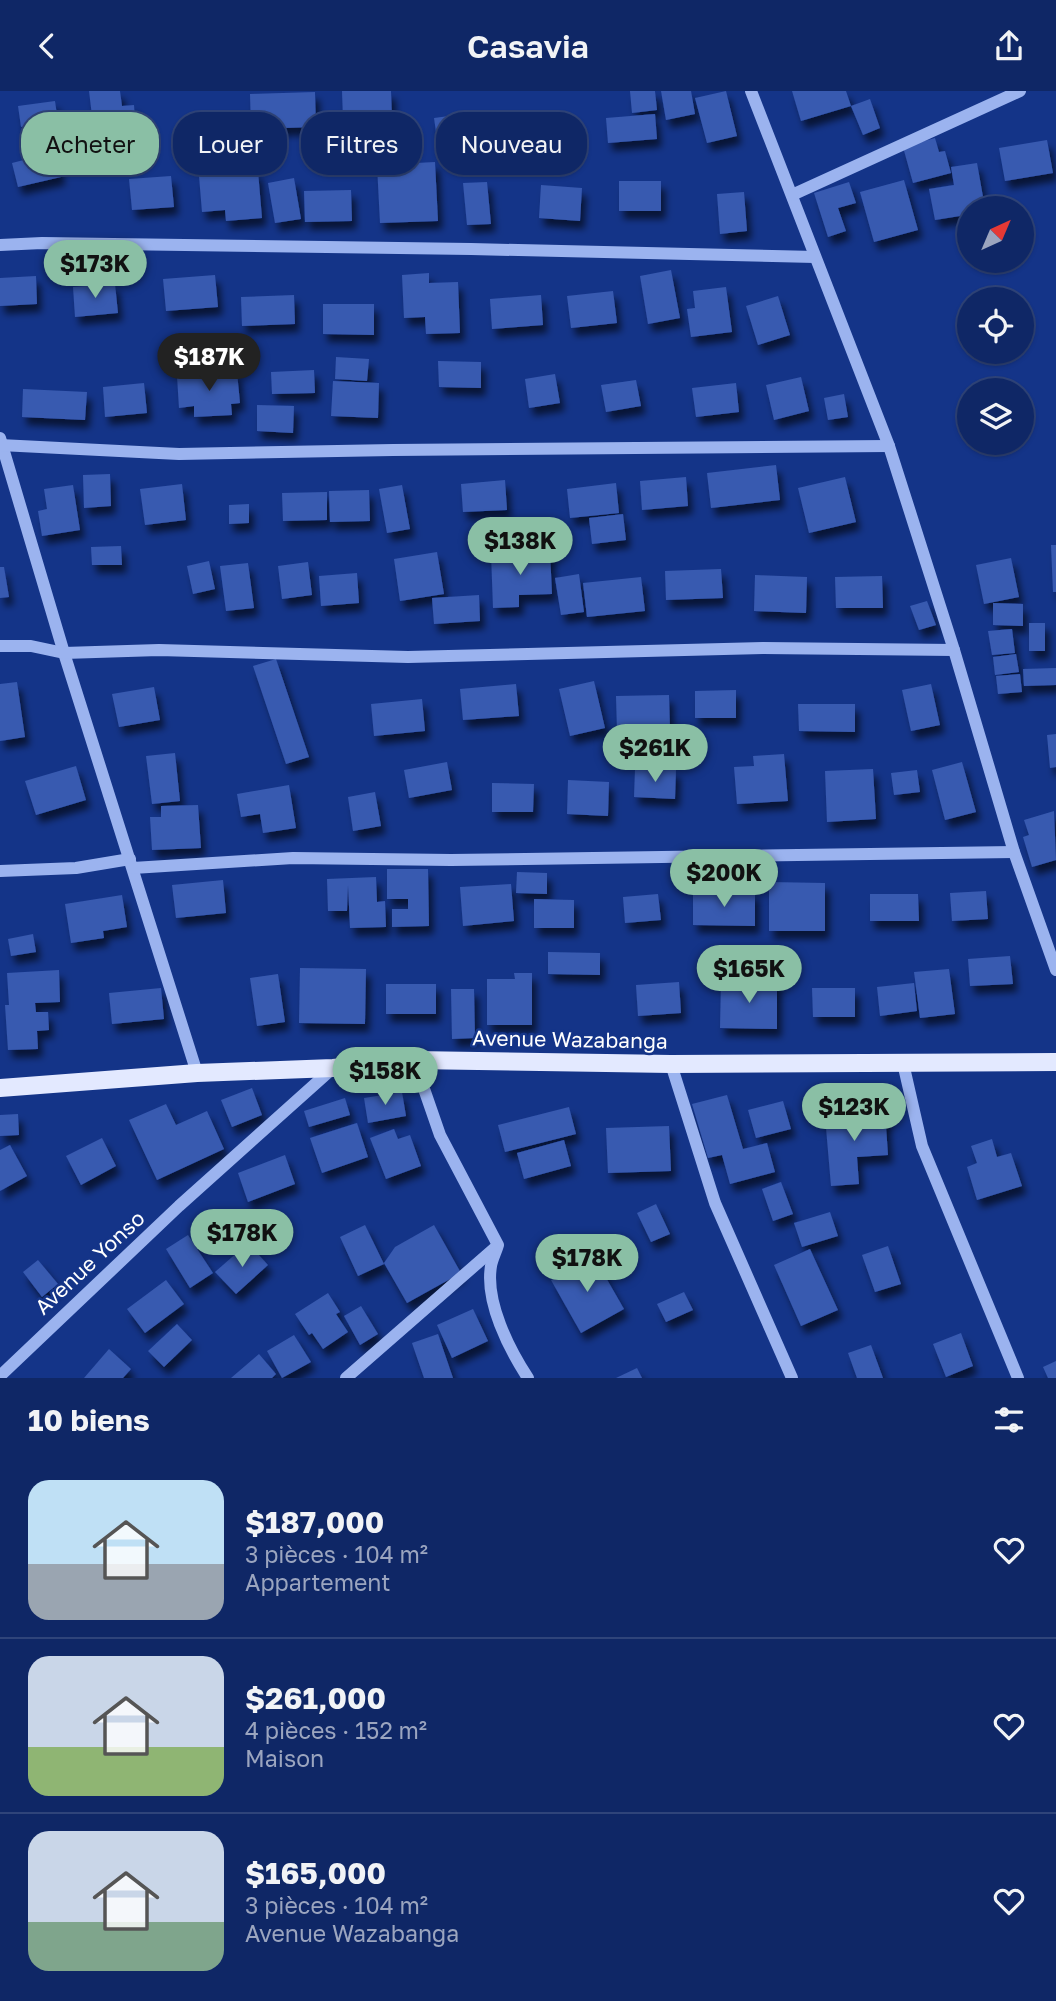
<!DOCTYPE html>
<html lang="fr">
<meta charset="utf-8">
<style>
:root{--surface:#0f2766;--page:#1d336f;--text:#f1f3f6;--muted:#9ba5bf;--line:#2f447a;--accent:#8abfa5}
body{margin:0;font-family:"Golos Text",sans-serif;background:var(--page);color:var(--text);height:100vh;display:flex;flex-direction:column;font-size:26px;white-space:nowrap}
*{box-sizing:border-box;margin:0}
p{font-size:23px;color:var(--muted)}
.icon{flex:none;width:38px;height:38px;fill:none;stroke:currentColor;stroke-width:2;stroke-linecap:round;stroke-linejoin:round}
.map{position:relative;height:1287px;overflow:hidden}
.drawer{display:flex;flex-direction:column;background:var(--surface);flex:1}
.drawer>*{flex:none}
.guide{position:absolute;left:21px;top:21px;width:700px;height:63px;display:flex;gap:14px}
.needle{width:46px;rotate:44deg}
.controls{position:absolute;left:957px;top:105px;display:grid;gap:14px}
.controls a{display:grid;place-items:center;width:77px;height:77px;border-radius:50%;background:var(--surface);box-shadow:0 2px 5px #0004,0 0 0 2px var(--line);font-size:35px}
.price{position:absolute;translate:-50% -60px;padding:0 16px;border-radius:24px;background:var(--accent);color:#111;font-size:23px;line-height:46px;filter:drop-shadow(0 2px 4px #0008)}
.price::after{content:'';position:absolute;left:50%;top:42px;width:21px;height:16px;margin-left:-10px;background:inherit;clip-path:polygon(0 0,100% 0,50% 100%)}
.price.selected{background:#222;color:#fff}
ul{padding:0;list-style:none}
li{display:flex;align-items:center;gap:21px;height:175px;padding:0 28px}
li+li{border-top:2px solid var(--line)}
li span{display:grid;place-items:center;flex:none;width:196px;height:140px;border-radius:21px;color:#555}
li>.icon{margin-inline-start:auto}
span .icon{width:84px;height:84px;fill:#fffc;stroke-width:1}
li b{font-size:30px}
h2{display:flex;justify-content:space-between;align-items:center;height:84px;padding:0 28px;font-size:30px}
.chip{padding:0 24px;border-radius:28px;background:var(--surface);box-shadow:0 2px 5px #0004,0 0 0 2px var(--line);font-size:24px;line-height:63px}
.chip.selected{background:var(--accent);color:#111}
header{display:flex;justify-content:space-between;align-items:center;height:91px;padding:0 28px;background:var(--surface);font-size:32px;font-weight:600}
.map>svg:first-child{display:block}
.building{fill:#385ab0;filter:url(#shadow)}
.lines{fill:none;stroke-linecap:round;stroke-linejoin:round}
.minor{stroke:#9bb3ef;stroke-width:12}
.major{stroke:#e3e9ff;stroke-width:18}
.labels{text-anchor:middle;stroke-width:5;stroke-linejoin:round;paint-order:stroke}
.street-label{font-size:21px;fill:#fff;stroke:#143488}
</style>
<header><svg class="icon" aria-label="back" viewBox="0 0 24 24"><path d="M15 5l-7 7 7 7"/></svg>Casavia<svg class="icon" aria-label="share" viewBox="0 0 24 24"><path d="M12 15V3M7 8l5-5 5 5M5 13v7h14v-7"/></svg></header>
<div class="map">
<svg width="1056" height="1287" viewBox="0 0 1056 1287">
<defs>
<filter id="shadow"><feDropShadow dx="4.5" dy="8" stdDeviation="3.5" flood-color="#0009"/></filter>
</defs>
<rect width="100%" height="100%" fill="#143488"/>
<!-- building -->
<g class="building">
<path d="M 89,0 L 120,0 L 122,15 L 134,14 L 135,29 L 93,33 Z"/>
<path d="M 342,0 L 391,0 L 392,27 L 343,28 Z"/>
<path d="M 630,0 L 655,0 L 657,19 L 632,22 Z"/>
<path d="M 661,0 L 691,0 L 695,23 L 666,29 Z"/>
<path d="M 726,0 L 737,45 L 707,52 L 695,7 Z"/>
<path d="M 792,0 L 846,0 L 851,15 L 801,30 Z"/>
<path d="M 315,1 L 316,36 L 251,38 L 250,3 Z"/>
<path d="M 870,8 L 880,37 L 863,44 L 851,15 Z"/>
<path d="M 55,10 L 58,31 L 21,36 L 18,15 Z"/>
<path d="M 472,22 L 476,49 L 438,55 L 434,27 Z"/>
<path d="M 655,23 L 657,48 L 608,52 L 606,27 Z"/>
<rect x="185" y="25" width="43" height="30"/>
<path d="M 512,31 L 567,31 L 566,59 L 511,59 Z"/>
<path d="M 935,47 L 939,61 L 945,60 L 951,82 L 913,92 L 903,56 Z"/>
<path d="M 1047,49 L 1053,82 L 1005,90 L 999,57 Z"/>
<path d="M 55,61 L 61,86 L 18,96 L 12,72 Z"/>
<path d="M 435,71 L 438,130 L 380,132 L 377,74 Z"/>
<path d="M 977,72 L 985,117 L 970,117 L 970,128 L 961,130 L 960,125 L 935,129 L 929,98 L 954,94 L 951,76 Z"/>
<path d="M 258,80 L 262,127 L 226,130 L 225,119 L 202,121 L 199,85 Z"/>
<path d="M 171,85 L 174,116 L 132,119 L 129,88 Z"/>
<path d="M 294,87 L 301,128 L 275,132 L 268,92 Z"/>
<path d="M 904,89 L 918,139 L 874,151 L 860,101 Z"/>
<rect x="619" y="90" width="42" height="30"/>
<path d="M 487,91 L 491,133 L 467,134 L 463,92 Z"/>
<path d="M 849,91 L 856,112 L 838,117 L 846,140 L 828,146 L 814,102 Z"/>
<path d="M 541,94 L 582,97 L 580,130 L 539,127 Z"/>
<path d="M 351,99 L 352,130 L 305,131 L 304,100 Z"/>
<path d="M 744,101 L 747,140 L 720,143 L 717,103 Z"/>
<path d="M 671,179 L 680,227 L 648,233 L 640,185 Z"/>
<path d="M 429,182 L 429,192 L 458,191 L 460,242 L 426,243 L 425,226 L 404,227 L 402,184 Z"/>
<path d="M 215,184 L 218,216 L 166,220 L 163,188 Z"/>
<path d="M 36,185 L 37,213 L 0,215 L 0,187 Z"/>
<path d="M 115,193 L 118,222 L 75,226 L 73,196 Z"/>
<path d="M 726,196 L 732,241 L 691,246 L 687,218 L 695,217 L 693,200 Z"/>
<path d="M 613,200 L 617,232 L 571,237 L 567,205 Z"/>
<path d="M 294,204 L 295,233 L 242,235 L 241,206 Z"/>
<path d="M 541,204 L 543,234 L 492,238 L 490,208 Z"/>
<path d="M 778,205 L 790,244 L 758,254 L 746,215 Z"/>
<path d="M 323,213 L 374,213 L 374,244 L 323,243 Z"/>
<path d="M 336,266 L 369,268 L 367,290 L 335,288 Z"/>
<path d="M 438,270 L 481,271 L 481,297 L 439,296 Z"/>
<path d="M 314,279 L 315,302 L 272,303 L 271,281 Z"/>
<path d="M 237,281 L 240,312 L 231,313 L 232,324 L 194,326 L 194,315 L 179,317 L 177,285 Z"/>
<path d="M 555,283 L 560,312 L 529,317 L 525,288 Z"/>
<path d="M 801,286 L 809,320 L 774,329 L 766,294 Z"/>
<path d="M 636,289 L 641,315 L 606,321 L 601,294 Z"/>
<path d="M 333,290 L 379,292 L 378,327 L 331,325 Z"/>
<path d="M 144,292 L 147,322 L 105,326 L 103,296 Z"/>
<path d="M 736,292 L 739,321 L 696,326 L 692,297 Z"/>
<path d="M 23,298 L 87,301 L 85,329 L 22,326 Z"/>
<path d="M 844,303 L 848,326 L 828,329 L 824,307 Z"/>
<path d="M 257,314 L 294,315 L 293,342 L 257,340 Z"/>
<path d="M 776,374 L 780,409 L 711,417 L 707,382 Z"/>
<path d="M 110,383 L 111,415 L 84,417 L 83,384 Z"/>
<path d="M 686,386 L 688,415 L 642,419 L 640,390 Z"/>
<path d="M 845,386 L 856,431 L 809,442 L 798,397 Z"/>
<path d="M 505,389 L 507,419 L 463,421 L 461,393 Z"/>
<path d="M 616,392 L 619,422 L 570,427 L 567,398 Z"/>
<path d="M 182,393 L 186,429 L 145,434 L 140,398 Z"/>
<path d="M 73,394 L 80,439 L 42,445 L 38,420 L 47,418 L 44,398 Z"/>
<path d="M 402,394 L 410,438 L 387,442 L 379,398 Z"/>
<path d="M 369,399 L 370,430 L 330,431 L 329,400 Z"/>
<path d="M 327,401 L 327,429 L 283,430 L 282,402 Z"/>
<path d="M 249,413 L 249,432 L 229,433 L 229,414 Z"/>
<path d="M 623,423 L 626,449 L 592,453 L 589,427 Z"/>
<path d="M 1051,454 L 1056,454 L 1056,501 L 1053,501 Z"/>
<path d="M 121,455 L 122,474 L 92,474 L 91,456 Z"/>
<path d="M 550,460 L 552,503 L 519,504 L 519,516 L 493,517 L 491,462 Z"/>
<path d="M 437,461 L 444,503 L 400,510 L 394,468 Z"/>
<path d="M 1011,467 L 1019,506 L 984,513 L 976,474 Z"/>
<path d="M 209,470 L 215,498 L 193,503 L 187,475 Z"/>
<path d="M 308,471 L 312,504 L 282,508 L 278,475 Z"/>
<path d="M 248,472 L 254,517 L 226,520 L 220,475 Z"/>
<path d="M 0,476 L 4,476 L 9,506 L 0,507 Z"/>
<path d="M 721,478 L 723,507 L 666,509 L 665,480 Z"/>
<path d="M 357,482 L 359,512 L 321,515 L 319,485 Z"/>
<path d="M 579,483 L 584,521 L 561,524 L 555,487 Z"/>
<path d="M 755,484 L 807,486 L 806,522 L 754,520 Z"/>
<path d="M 882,485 L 883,517 L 836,517 L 835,486 Z"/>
<path d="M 641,486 L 645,520 L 587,526 L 583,492 Z"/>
<path d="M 479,504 L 480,530 L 434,533 L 432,507 Z"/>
<path d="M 927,510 L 936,534 L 919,539 L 910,515 Z"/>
<path d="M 993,512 L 1023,513 L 1023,535 L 993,534 Z"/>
<rect x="1029" y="532" width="16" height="28"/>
<path d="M 1012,538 L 1015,562 L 992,564 L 988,540 Z"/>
<path d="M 1016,563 L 1019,581 L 995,584 L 993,566 Z"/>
<path d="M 276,568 L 309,666 L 286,673 L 253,575 Z"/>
<path d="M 1056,577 L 1056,594 L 1024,595 L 1023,578 Z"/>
<path d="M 1020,583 L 1022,601 L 998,603 L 996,585 Z"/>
<path d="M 594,590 L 605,637 L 570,645 L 559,598 Z"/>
<path d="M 17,591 L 25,646 L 0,650 L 0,593 Z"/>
<path d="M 516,593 L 519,625 L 463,629 L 460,598 Z"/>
<path d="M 931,593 L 940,634 L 911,640 L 902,599 Z"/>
<path d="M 154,596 L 160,629 L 119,636 L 112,603 Z"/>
<path d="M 736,599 L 736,627 L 695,627 L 695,600 Z"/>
<path d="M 669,604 L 670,638 L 617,640 L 616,605 Z"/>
<path d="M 422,608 L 425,640 L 374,645 L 371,613 Z"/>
<path d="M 798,613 L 855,613 L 855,641 L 799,640 Z"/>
<path d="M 1056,643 L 1056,676 L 1050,677 L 1047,644 Z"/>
<path d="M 175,662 L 180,710 L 152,713 L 146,665 Z"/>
<path d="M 784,663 L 788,710 L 737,713 L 734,676 L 754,675 L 753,665 Z"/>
<path d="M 447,671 L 452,699 L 409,707 L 404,679 Z"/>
<path d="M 962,671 L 976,721 L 945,729 L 932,679 Z"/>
<path d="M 76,675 L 86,709 L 36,724 L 25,690 Z"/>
<path d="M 635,678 L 676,679 L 675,708 L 634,706 Z"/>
<path d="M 873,678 L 876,728 L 827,731 L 825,680 Z"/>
<path d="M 917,679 L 920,701 L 894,704 L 891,682 Z"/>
<path d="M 568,689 L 609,691 L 608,725 L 567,723 Z"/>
<path d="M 492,692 L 534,693 L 533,721 L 492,721 Z"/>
<path d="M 289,694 L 296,737 L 263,742 L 260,723 L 241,726 L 237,703 Z"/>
<path d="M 375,701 L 381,735 L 353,740 L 348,706 Z"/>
<path d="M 198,714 L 201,757 L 152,759 L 150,726 L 161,726 L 161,715 Z"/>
<path d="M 1054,720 L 1056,769 L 1032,776 L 1023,746 L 1029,744 L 1024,729 Z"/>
<path d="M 387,778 L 428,778 L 429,835 L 392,836 L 392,818 L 408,818 L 408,808 L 387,808 Z"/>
<path d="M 517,781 L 547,782 L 547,803 L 516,802 Z"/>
<path d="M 376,786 L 377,811 L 385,810 L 386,836 L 350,837 L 348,794 L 347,820 L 328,820 L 327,788 Z"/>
<path d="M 223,789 L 226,822 L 176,827 L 172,794 Z"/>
<path d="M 769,791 L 825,792 L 825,840 L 769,840 Z"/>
<path d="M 511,793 L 514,830 L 463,835 L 460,796 Z"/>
<path d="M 693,800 L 755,801 L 755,835 L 693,834 Z"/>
<path d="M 986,800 L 988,828 L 952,830 L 950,802 Z"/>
<path d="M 658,803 L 661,829 L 625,832 L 623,806 Z"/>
<path d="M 870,803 L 918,803 L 919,830 L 870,830 Z"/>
<path d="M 122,804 L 127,836 L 103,840 L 104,847 L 71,852 L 65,813 Z"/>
<path d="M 534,808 L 574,809 L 574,837 L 534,837 Z"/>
<path d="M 33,843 L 36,861 L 11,865 L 8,848 Z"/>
<path d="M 548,861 L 600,862 L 600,884 L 548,883 Z"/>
<path d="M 1010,865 L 1013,893 L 970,895 L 968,868 Z"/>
<path d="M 300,877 L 366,878 L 365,933 L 299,932 Z"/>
<path d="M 949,878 L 955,923 L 920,927 L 914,881 Z"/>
<path d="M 59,879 L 60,911 L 35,912 L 36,921 L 48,921 L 49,939 L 37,940 L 38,958 L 8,959 L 5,914 L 9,914 L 7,882 Z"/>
<path d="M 514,882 L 532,882 L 532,934 L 487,934 L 487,888 L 515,888 Z"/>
<path d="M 278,883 L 285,931 L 257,935 L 250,887 Z"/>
<path d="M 721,889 L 777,890 L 777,938 L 720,937 Z"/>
<path d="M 679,891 L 681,922 L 638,925 L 636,894 Z"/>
<path d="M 914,892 L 917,920 L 880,925 L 877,896 Z"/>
<rect x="386" y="893" width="50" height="30"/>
<path d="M 161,897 L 164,928 L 112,933 L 109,902 Z"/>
<path d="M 812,897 L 855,897 L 855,926 L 813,926 Z"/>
<path d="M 451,898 L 474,898 L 475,947 L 452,948 Z"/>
<path d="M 252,997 L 262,1024 L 232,1036 L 221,1009 Z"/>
<path d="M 402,1001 L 406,1025 L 368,1032 L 364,1007 Z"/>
<path d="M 727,1004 L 743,1058 L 767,1052 L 775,1081 L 730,1093 L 722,1064 L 708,1067 L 692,1013 Z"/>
<path d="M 345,1007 L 350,1024 L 309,1036 L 304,1020 Z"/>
<path d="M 783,1010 L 791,1038 L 756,1047 L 748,1019 Z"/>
<path d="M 166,1013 L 176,1034 L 207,1020 L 224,1058 L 157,1089 L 129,1029 Z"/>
<path d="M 569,1016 L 576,1043 L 505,1061 L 498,1034 Z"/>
<path d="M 885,1020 L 888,1064 L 857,1066 L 859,1093 L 831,1095 L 825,1025 Z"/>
<path d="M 18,1023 L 19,1044 L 0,1045 L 0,1024 Z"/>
<path d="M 357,1032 L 368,1066 L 322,1082 L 310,1047 Z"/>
<path d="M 669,1035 L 671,1080 L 608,1082 L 606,1037 Z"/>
<path d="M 394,1038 L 398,1048 L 410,1044 L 421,1075 L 386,1088 L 370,1047 Z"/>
<path d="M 102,1047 L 116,1075 L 81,1094 L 66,1065 Z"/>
<path d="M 992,1048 L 997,1066 L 1011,1062 L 1022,1095 L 977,1109 L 967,1076 L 977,1072 L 971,1055 Z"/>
<path d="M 564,1049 L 571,1075 L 524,1088 L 517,1062 Z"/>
<path d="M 10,1054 L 27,1085 L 0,1100 L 0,1059 Z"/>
<path d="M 285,1064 L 295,1093 L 248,1111 L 238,1082 Z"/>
<path d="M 781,1091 L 793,1123 L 773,1130 L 762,1098 Z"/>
<path d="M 656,1113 L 670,1143 L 651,1151 L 637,1122 Z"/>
<path d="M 830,1121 L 838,1145 L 802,1156 L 794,1132 Z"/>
<path d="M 365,1134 L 384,1173 L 358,1185 L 340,1146 Z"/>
<path d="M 434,1134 L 461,1182 L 407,1212 L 384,1172 L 395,1156 Z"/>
<path d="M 188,1144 L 213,1182 L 190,1197 L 166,1158 Z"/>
<path d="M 248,1152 L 268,1174 L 236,1203 L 215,1181 Z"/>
<path d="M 888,1155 L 901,1193 L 875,1201 L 862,1164 Z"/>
<path d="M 810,1158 L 838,1219 L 801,1235 L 774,1174 Z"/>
<path d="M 593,1164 L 624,1218 L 581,1242 L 551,1189 Z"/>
<path d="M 38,1169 L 58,1193 L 42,1206 L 23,1181 Z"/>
<path d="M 166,1189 L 184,1213 L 145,1242 L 127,1218 Z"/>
<path d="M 684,1201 L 693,1219 L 666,1231 L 657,1213 Z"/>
<path d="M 328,1202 L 340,1221 L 336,1223 L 348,1241 L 323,1258 L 312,1242 L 309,1244 L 295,1223 Z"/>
<path d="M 361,1215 L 378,1243 L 360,1254 L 344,1225 Z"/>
<path d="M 473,1218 L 488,1250 L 452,1267 L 437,1234 Z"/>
<path d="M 177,1233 L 192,1249 L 164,1276 L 148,1260 Z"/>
<path d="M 961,1242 L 973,1275 L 946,1286 L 933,1253 Z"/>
<path d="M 438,1243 L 453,1287 L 424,1287 L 412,1252 Z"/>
<path d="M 294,1244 L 311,1271 L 282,1287 L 267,1260 Z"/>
<path d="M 871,1254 L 883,1287 L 857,1287 L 848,1262 Z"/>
<path d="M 109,1258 L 131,1278 L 123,1287 L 84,1287 Z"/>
<path d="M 259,1263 L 276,1283 L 272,1287 L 231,1287 Z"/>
<path d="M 1056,1270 L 1056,1287 L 1048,1287 L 1043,1276 Z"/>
<path d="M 637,1277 L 642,1287 L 616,1287 Z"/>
</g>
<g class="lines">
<!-- minor -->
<g class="minor">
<path d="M 751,0 L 889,355 L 954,559 L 1014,761 L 1056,879"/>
<path d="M 792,104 L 1020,0"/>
<path d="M 0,154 L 42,152 L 471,158 L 815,166"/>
<path d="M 0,347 L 64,562 L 197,982"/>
<path d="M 0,354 L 179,363 L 393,359 L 889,355"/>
<path d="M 0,555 L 31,555 L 64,562 L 159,559 L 408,566 L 763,557 L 954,559"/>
<path d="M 133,777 L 293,767 L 451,769 L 1014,761"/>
<path d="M 0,780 L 76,777 L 130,768"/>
<path d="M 414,969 L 440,1044 L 498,1154 C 496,1161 492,1168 491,1175 C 485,1211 509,1258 528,1287"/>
<path d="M 903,972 L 922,1055 L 1018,1287"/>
<path d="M 671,973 L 715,1112 L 792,1287"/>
<path d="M 0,1285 L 179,1115 L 333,977"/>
<path d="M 346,1287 L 496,1156"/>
</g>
<!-- major -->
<path class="major" d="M 0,997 L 197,982 L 333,977 L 414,969 L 671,973 L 1056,971"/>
</g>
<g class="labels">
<!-- street labels -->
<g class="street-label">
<text transform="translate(570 949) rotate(1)" y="7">Avenue Wazabanga</text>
<text transform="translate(90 1172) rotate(-43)" y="7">Avenue Yonso</text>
</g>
</g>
</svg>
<div class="controls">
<a><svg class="needle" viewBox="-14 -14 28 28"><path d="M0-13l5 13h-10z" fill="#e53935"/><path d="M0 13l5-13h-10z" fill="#9ba5bf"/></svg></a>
<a><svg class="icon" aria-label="locate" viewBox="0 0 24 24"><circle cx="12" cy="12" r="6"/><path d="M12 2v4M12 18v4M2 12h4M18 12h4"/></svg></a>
<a><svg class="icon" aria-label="layers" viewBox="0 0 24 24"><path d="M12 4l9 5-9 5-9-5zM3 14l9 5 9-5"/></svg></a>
</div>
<b class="price" style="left:95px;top:209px">$173K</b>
<b class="price selected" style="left:209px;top:302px">$187K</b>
<b class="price" style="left:520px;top:486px">$138K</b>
<b class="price" style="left:655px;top:693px">$261K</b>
<b class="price" style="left:724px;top:818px">$200K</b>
<b class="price" style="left:749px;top:914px">$165K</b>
<b class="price" style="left:385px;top:1016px">$158K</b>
<b class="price" style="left:854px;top:1052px">$123K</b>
<b class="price" style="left:242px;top:1178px">$178K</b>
<b class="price" style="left:587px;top:1203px">$178K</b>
<div class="guide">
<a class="chip selected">Acheter</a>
<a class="chip">Louer</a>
<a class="chip">Filtres</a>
<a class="chip">Nouveau</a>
</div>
</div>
<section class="drawer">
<h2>10 biens<svg class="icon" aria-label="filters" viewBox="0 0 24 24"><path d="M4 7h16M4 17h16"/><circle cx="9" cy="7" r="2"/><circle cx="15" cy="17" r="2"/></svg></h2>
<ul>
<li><span style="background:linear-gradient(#bfe0f5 60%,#9aa5b1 0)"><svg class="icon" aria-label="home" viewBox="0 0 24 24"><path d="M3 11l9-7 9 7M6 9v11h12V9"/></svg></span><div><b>$187,000</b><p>3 pièces · 104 m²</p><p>Appartement</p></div><svg class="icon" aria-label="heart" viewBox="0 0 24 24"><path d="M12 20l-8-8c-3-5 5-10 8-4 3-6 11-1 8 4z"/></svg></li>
<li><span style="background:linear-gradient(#c9d6e8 65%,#8fb573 0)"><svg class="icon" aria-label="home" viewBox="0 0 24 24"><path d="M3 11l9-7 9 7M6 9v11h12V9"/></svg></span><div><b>$261,000</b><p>4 pièces · 152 m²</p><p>Maison</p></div><svg class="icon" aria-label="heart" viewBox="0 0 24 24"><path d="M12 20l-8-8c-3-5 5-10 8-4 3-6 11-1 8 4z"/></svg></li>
<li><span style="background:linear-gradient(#c9d6e8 65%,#7fa58c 0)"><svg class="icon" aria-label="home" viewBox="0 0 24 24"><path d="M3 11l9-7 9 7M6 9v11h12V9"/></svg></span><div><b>$165,000</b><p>3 pièces · 104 m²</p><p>Avenue Wazabanga</p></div><svg class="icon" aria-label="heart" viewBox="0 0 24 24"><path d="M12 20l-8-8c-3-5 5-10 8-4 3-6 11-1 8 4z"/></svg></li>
</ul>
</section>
